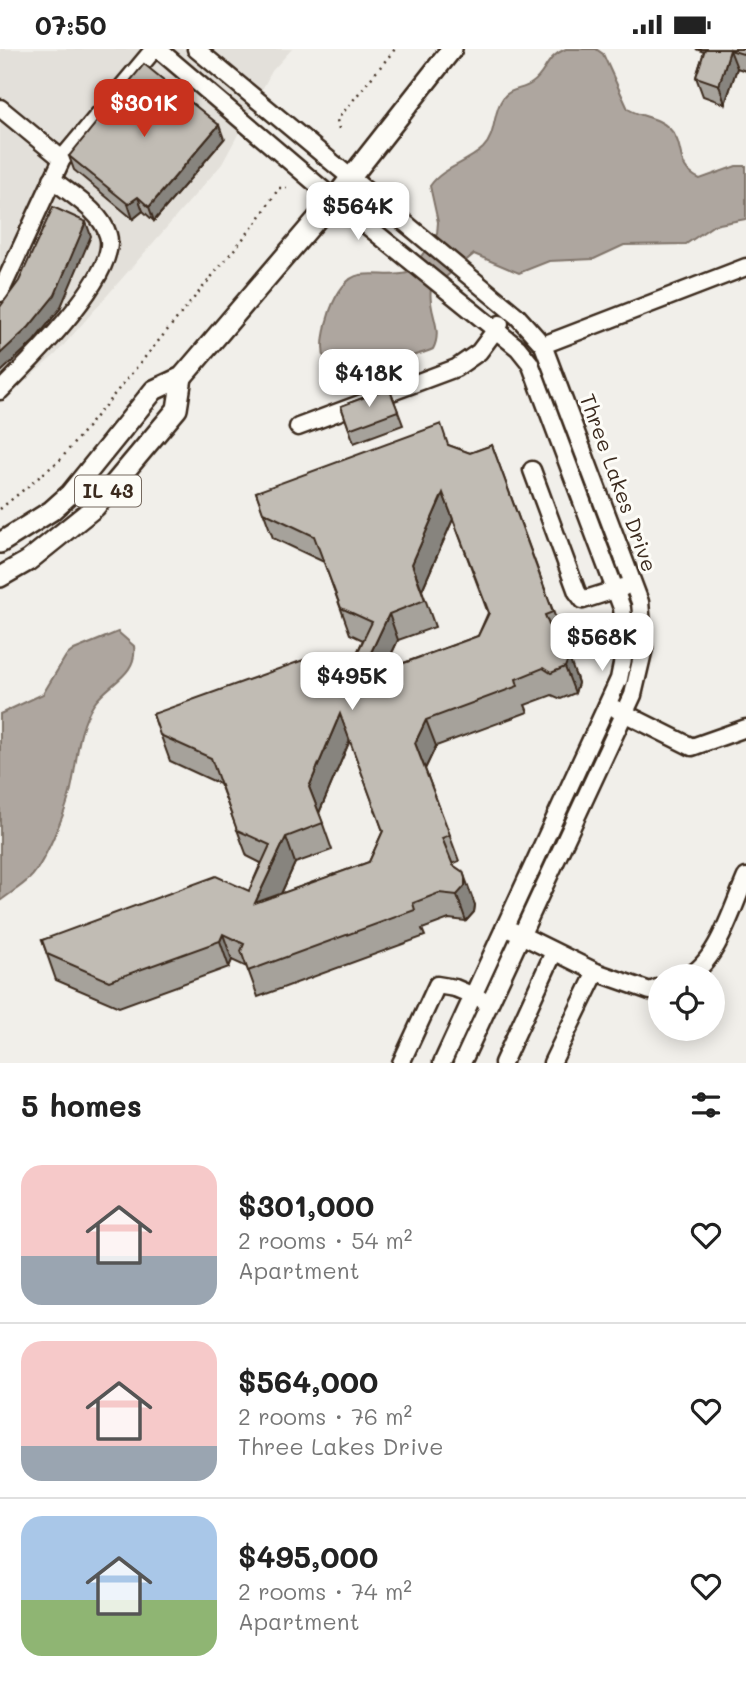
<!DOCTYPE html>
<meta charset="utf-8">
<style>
:root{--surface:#fff;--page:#f6f6f6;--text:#222;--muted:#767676;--line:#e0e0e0;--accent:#c8321e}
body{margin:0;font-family:Mali,sans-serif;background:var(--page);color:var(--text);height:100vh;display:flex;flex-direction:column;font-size:26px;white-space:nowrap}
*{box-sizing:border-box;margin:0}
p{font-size:23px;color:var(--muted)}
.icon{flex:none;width:38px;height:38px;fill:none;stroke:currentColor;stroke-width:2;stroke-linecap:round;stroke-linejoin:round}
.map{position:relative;height:1014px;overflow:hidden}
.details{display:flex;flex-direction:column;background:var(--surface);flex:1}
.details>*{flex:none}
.fabs{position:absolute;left:648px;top:915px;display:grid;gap:14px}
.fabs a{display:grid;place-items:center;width:77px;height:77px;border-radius:50%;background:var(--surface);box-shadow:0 4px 18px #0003;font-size:35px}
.price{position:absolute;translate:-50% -60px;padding:0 16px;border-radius:14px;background:#fff;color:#222;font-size:23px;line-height:46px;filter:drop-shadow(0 2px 4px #0008)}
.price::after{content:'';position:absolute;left:50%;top:42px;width:21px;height:16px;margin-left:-10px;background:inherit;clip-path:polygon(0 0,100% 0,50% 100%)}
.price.selected{background:var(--accent);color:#fff}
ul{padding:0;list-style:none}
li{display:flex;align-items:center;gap:21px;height:175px;padding:0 21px}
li+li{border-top:2px solid var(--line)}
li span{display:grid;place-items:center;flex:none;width:196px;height:140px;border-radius:21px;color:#555}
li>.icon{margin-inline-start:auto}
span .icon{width:84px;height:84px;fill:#fffc;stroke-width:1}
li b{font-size:30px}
h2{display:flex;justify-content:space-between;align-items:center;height:84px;padding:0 21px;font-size:30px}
.status{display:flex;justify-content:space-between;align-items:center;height:49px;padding:0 35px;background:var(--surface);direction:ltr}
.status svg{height:19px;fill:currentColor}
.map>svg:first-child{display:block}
.built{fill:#e3e0da}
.water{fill:#aea69f;stroke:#80746b;stroke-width:2}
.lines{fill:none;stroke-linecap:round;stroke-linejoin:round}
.minor-casing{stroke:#3b2a1e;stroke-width:21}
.major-casing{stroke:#3b2a1e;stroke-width:24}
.path{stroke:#3b2a1e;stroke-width:2.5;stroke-dasharray:2 5;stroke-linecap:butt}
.minor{stroke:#fdfcf7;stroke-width:16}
.major{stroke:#fdfcf7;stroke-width:19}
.wall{fill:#a6a29b;stroke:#3b2a1e;stroke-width:2;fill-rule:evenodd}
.shaded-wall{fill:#87847e;stroke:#3b2a1e;stroke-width:2}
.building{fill:#c1bcb4;stroke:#3b2a1e;stroke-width:2;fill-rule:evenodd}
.labels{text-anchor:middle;stroke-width:6;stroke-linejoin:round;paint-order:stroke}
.shield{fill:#fdfcf7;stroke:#75695f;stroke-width:2}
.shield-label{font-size:19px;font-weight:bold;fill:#3b2a1e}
.street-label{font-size:21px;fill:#3b2a1e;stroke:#fdfcf7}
</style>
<div class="status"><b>07:50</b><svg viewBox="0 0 49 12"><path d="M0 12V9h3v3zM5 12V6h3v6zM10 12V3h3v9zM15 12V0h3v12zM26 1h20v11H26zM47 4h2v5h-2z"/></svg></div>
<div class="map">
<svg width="746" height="1014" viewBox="0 0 746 1014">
<rect width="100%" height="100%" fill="#f1efea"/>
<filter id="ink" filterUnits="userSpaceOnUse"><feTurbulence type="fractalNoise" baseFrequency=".0143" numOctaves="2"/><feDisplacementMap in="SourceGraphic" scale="14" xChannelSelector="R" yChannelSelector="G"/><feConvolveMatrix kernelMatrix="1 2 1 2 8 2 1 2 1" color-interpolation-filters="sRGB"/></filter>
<g filter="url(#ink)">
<!-- built -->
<path class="built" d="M 0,0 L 292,0 L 272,22 L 222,115 L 56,305 L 0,354 Z"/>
<!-- water -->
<g class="water">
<path d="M 566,0 L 596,0 L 603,5 L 628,60 C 641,68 658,68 669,79 C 687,96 673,118 700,130 L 736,117 L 746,117 L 746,170 L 714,176 L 686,195 L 624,196 L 594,210 L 549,212 L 519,224 L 474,205 L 431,240 C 427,262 444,279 433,300 C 421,306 358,320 345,319 C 337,318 331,315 325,311 C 317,289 335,229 360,226 C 377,223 395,229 410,223 L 437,185 L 438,173 L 430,137 C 443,118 466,115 483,99 C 497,85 492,64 503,49 C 510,39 523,41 532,34 C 546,25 545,8 566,0 Z"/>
<path d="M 118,583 L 134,597 C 138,626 108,634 94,655 C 75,683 78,717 69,748 C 64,766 43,817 30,829 C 21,838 10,844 0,852 L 0,665 L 43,645 L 66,607 L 74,601 Z"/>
</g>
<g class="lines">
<!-- minor casing -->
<g class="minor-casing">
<g id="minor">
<path d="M 158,0 L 334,150 L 518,299 L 530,314 L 622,559 L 626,595 L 619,630 L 442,1014"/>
<path d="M 196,0 L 517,267 L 543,296 L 640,553 L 644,599 L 633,646 L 462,1014"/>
<path d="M 0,59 L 62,110"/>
<path d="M 0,244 L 62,110 L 154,0"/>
<path d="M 543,296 L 746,218"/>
<path d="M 0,342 C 27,315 120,224 108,186 C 101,162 70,145 52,130"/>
<path d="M 298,378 L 456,319 L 479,303 L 500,275"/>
<path d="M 532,421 L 577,543 L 583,551 L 624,538"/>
<path d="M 616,660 L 692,698 L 746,679"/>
<path d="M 513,882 L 596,923"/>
<path d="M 686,928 C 717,915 733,857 746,828"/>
<path d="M 401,1014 L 437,936 L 455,939 L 481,950"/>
<path d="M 503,1014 L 554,903"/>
<path d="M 552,1014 L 596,923 L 650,942 L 660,938"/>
</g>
</g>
<!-- major casing -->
<g class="major-casing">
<g id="major">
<path d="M 0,494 L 51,462 L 70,445 L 154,341 L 182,328 L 334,150 L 452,0"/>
<path d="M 0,528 L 28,512 L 95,458 L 177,360 L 182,328"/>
</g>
</g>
<!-- path -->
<g class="path">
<path d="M 339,80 L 337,71 L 395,0"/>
<path d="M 0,460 L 60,411 L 256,174 L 279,139 L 287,139"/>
</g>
<!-- minor -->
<use href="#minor" class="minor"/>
<!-- major -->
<use href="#major" class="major"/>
</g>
<!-- wall -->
<g class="wall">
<path d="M 696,0 L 746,0 L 746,22 L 737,19 L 725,55 L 703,47 L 696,28 L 704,3 Z"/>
<path d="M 224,90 L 154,172 L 143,162 L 133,170 L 74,121 L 69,107 Z"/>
<path d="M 389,339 L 403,376 L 354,394 L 341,357 Z"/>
<path d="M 448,396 L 470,404 L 492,396 L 563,589 L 555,592 L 576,627 L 578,634 L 575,644 L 561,650 L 552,646 L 525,656 L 528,663 L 436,697 L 425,720 L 459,812 L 452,815 L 475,856 L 474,863 L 466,872 L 449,870 L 422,880 L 425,887 L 258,948 L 247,918 L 232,911 L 229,918 L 119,958 L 56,931 L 42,891 L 249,842 L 261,814 L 247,807 L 220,735 L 170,712 L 153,665 L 350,619 L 363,591 L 350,585 L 324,513 L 273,489 L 256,443 ZM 453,470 L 488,564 L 478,587 L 384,621 L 398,591 L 435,578 L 422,541 ZM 350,691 L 383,782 L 369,813 L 281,845 L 295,814 L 332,801 L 319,764 Z"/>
</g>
<!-- shaded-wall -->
<g class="shaded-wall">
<path d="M 730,1 L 737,19 L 725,55 L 719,36 Z"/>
<path d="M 219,76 L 224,90 L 154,172 L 149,158 Z"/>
<path d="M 138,148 L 143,162 L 133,170 L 128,155 Z"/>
<path d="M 86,173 L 91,187 L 60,260 L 34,292 L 0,324 L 0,305 Z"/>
<path d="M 443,444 L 453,470 L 422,541 L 412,515 Z"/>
<path d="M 389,565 L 398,591 L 367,657 L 358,631 Z"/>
<path d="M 566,600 L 578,634 L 575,644 L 565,618 Z"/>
<path d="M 340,665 L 350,691 L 319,764 L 309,738 Z"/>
<path d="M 426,671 L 436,697 L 425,720 L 415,694 Z"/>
<path d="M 286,788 L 295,814 L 265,880 L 255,854 Z"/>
<path d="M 463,823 L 475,856 L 474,863 L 466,872 L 457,846 Z"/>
<path d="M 223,885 L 232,911 L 229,918 L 220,892 Z"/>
</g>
<!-- building -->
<g class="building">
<path d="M 705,0 L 746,0 L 746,6 L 730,1 L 719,36 L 696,28 Z"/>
<path d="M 144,15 L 219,76 L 149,158 L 138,148 L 128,155 L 69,107 Z"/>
<path d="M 53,158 L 86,173 L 55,246 L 29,278 L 0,305 L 0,258 L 19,232 Z"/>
<path d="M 389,339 L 398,362 L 349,380 L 341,357 Z"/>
<path d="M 441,375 L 448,396 L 470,404 L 492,396 L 553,563 L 545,566 L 556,593 L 566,600 L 569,608 L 565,618 L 551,624 L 543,619 L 516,630 L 518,637 L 426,671 L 415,694 L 450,786 L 442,789 L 453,816 L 463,823 L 465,829 L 465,837 L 457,846 L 439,844 L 413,854 L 415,861 L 248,922 L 241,902 L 244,895 L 223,885 L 220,892 L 109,932 L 47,905 L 42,891 L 216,827 L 249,842 L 270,796 L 237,781 L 211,709 L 160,686 L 153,665 L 320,605 L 350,619 L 372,573 L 341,559 L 314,487 L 263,463 L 256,443 ZM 443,444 L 489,564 L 478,587 L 358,631 L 389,565 L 425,551 L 412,515 ZM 340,665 L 383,782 L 369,813 L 255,854 L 286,788 L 323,774 L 309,738 Z"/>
</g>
</g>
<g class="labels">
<!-- shield labels -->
<rect class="shield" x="75" y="426.5" width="66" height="31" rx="5"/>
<g class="shield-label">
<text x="108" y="449">IL 43</text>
</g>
<!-- street labels -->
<g class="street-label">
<text transform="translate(618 434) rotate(70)" y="7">Three Lakes Drive</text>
</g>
</g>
</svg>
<div class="fabs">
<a><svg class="icon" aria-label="locate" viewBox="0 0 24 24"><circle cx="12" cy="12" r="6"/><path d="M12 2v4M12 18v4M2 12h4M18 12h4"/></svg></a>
</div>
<b class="price selected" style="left:144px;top:90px">$301K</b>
<b class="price" style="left:358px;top:193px">$564K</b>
<b class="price" style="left:369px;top:360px">$418K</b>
<b class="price" style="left:602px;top:624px">$568K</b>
<b class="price" style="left:352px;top:663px">$495K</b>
</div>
<section class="details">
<h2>5 homes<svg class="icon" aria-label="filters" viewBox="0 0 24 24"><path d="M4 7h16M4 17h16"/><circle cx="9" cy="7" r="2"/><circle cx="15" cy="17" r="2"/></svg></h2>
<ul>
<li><span style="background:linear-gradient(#f6c9c9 65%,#9aa5b1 0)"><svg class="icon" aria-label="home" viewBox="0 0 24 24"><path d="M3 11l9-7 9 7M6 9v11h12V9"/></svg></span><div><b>$301,000</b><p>2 rooms · 54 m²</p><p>Apartment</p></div><svg class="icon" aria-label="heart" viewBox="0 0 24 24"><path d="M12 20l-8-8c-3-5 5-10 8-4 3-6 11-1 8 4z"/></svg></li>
<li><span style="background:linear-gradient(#f6c9c9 75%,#9aa5b1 0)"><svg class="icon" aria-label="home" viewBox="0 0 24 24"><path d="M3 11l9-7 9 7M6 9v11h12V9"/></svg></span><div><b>$564,000</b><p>2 rooms · 76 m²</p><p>Three Lakes Drive</p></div><svg class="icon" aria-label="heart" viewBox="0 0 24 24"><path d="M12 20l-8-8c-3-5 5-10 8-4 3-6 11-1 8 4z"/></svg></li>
<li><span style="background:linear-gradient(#a9c7e8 60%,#8fb573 0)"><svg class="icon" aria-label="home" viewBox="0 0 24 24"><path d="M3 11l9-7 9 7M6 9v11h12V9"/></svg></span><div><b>$495,000</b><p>2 rooms · 74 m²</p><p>Apartment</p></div><svg class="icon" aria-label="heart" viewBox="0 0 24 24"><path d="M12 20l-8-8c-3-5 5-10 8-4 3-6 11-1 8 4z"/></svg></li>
</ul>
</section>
